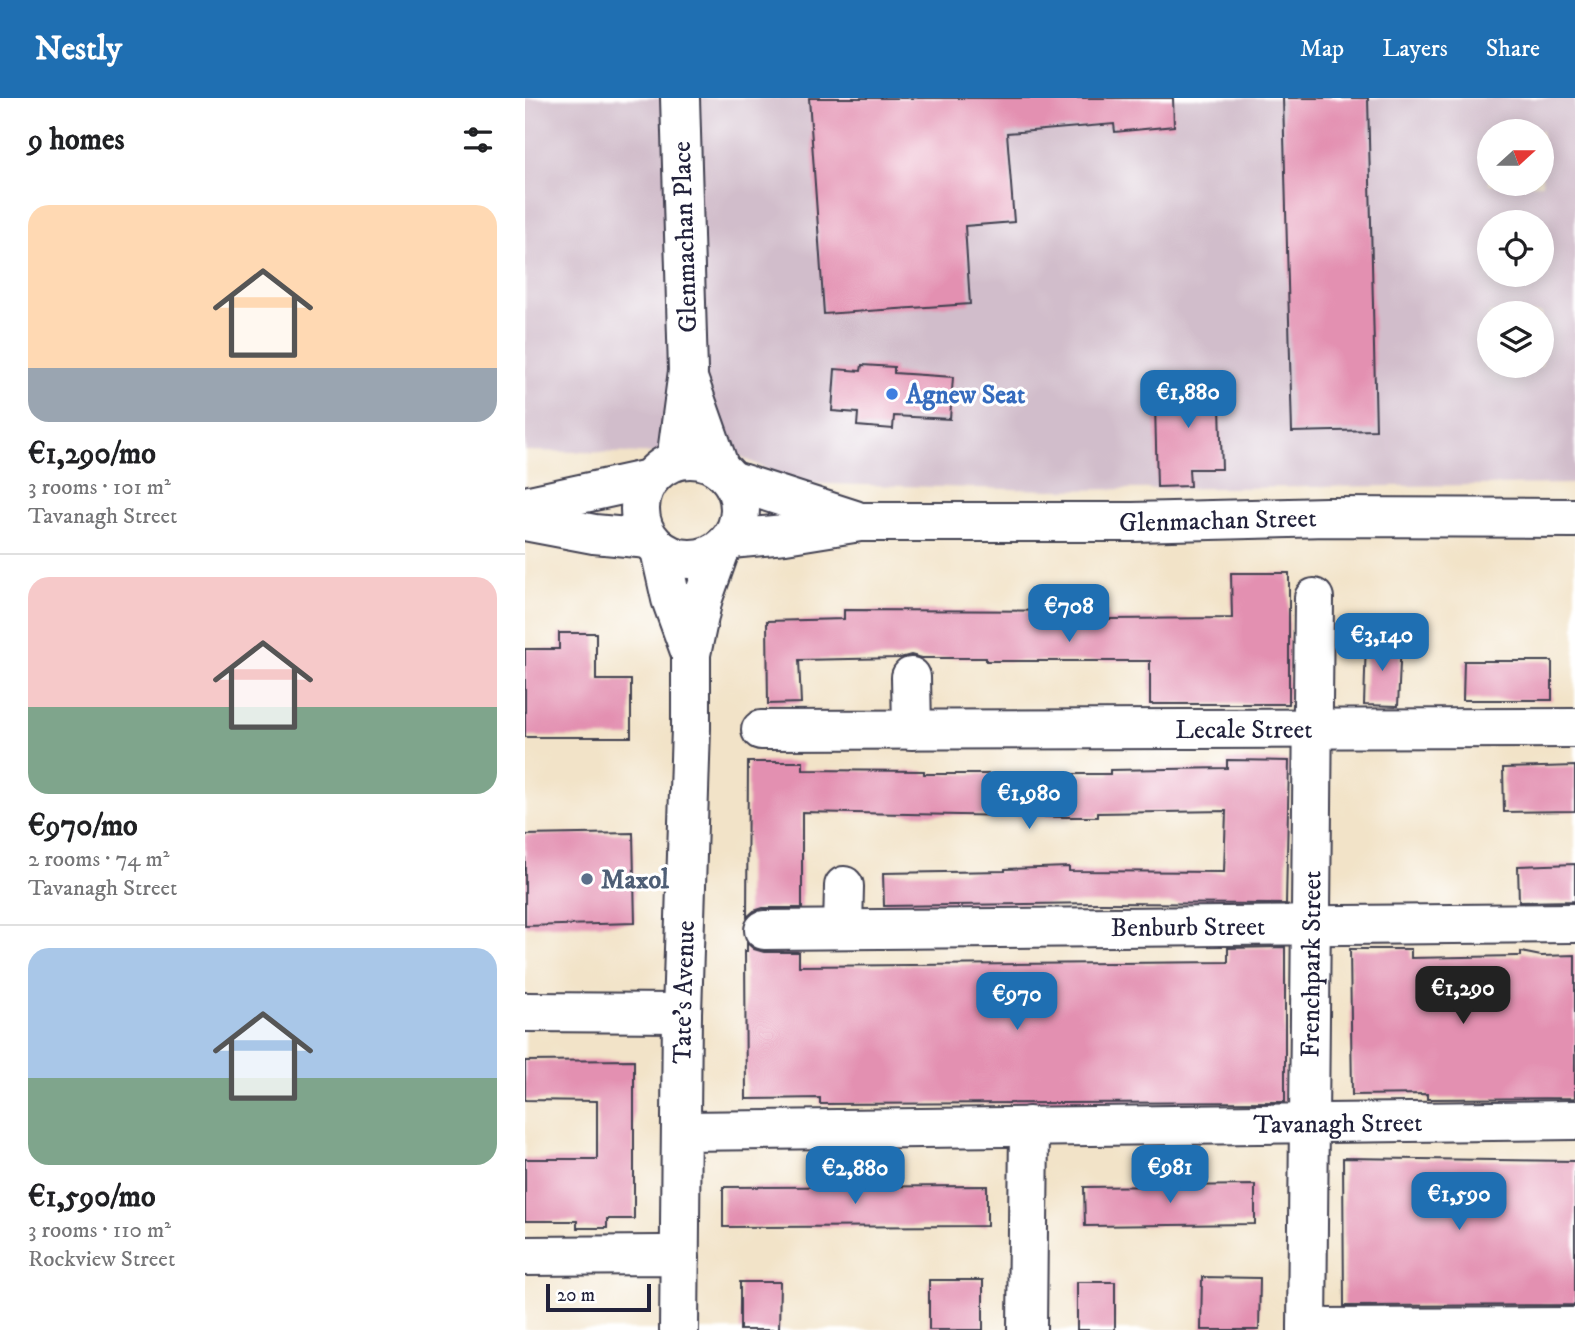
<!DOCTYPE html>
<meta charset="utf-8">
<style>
:root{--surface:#fff;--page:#f6f6f6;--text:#202124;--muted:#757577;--line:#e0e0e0;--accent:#1f6fb2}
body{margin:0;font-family:"IM FELL DW Pica",serif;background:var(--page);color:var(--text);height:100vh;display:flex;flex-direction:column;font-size:26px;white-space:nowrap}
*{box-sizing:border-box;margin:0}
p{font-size:23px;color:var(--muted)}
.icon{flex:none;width:38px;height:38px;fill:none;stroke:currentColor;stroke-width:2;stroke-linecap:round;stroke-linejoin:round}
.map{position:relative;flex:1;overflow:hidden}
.drawer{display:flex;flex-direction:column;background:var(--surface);width:525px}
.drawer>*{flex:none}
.needle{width:46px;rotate:69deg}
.fabs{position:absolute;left:952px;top:21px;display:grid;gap:14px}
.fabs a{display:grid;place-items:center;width:77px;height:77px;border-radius:50%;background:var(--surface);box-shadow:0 4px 18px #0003;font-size:35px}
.scale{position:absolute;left:21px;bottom:18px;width:105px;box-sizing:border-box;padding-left:7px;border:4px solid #22223b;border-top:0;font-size:19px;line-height:24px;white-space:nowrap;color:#22223b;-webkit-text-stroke:5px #fff;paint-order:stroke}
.price{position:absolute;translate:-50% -60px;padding:0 16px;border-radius:14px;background:var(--accent);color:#fff;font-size:23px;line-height:46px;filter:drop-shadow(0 2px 4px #0008)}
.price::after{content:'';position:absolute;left:50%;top:42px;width:21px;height:16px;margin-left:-10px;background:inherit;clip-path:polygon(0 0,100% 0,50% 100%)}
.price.on{background:#222;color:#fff}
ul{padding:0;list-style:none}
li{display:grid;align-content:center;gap:14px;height:371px;padding:0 28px}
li+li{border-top:2px solid var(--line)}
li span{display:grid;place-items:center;height:217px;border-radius:21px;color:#555}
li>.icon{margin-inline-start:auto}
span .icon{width:126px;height:126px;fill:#fffc;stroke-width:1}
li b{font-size:30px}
h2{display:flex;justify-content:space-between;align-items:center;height:84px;padding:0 28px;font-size:30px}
header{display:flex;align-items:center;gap:42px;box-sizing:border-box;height:98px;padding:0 35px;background:var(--accent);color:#fff}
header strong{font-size:33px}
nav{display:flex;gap:38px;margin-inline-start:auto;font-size:24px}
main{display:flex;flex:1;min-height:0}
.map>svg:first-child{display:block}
.industrial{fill:#d1bdcb;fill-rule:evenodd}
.building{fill:#e390b1}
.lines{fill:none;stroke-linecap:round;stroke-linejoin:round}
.street-casing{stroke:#413f50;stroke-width:42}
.secondary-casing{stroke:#413f50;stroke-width:42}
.street{stroke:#fff;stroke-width:38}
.secondary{stroke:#fff;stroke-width:38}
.shop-dot{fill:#3f7fe0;stroke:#fff;stroke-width:2.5}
.service-dot{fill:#5c6f8a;stroke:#fff;stroke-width:2.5}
.labels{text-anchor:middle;stroke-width:6;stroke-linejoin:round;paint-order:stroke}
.street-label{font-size:26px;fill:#22223b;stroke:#fff}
.shop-label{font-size:26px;font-weight:bold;fill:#366cbe;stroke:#fff;text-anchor:start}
.service-label{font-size:26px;font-weight:bold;fill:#4e5e75;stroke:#fff;text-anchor:start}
</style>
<header>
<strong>Nestly</strong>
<nav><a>Map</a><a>Layers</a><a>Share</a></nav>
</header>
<main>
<section class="drawer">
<h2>9 homes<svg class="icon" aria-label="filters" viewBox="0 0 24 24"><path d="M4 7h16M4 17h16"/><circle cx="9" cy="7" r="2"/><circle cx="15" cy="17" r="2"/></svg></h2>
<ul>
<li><span style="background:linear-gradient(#ffd9b3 75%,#9aa5b1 0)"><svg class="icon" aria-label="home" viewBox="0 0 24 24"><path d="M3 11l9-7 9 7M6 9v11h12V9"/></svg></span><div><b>€1,290/mo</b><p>3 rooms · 101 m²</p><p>Tavanagh Street</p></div></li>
<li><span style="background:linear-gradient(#f6c9c9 60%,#7fa58c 0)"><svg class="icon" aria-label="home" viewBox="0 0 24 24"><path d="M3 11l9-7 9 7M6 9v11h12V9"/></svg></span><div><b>€970/mo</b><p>2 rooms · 74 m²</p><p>Tavanagh Street</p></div></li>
<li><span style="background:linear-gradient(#a9c7e8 60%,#7fa58c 0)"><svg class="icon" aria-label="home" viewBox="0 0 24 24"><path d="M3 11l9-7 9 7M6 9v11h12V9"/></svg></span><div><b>€1,590/mo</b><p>3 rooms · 110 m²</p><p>Rockview Street</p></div></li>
</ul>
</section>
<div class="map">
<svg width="1050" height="1232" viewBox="0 0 1050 1232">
<rect width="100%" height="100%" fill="#fff"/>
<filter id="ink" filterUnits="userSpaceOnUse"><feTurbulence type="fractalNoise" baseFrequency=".0143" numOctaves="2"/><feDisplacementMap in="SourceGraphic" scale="14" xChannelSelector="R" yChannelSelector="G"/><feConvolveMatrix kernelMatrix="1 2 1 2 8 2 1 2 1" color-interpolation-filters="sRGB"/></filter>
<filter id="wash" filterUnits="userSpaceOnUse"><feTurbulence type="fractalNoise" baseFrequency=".00686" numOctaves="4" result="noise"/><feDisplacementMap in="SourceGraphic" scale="28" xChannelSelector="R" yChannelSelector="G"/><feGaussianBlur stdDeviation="1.57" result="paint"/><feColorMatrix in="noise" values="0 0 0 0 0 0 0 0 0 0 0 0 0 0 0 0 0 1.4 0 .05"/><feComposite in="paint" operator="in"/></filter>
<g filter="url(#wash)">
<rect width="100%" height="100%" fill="#f2e3c8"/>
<!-- industrial -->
<path class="industrial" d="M 0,0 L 1050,0 L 1050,386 L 525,392 L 268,385 L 213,357 L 0,353 ZM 964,33 L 1017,33 L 1017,86 L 964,86 ZM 964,124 L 1017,124 L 1017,177 L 964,177 ZM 964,215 L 1017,215 L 1017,268 L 964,268 Z"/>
<g id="blocks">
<!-- building -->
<g class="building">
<path d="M 284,0 L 648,0 L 649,28 L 590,34 L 589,26 L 482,35 L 489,124 L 440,128 L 445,206 L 299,216 Z"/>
<path d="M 758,0 L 843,0 L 851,332 L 767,334 Z"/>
<path d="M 337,267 L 369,269 L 369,275 L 428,279 L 425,321 L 369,318 L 368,331 L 332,328 L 333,315 L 307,313 L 310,271 L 336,273 Z"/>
<path d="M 694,279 L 697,371 L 664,371 L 665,388 L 632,389 L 630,306 L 642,306 L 642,280 Z"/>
<path d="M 706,475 L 764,475 L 764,606 L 625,606 L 625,563 L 461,563 L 461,560 L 397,560 L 386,557 L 375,560 L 274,562 L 276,605 L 243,606 L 242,523 L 319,521 L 319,512 L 583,513 L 583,521 L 707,520 Z"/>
<path d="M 34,535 L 71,535 L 71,582 L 106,582 L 106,639 L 0,639 L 0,551 L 34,551 Z"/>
<path d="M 841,542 L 876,543 L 873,608 L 839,607 Z"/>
<path d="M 939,563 L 1027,563 L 1027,602 L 938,602 Z"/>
<path d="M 702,662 L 764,663 L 761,806 L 576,805 L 359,808 L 358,775 L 480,773 L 480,771 L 544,769 L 544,773 L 699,774 L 701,713 L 573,715 L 573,719 L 543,719 L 277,714 L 277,810 L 238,810 L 229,813 L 222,819 L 223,664 L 278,664 L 278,672 L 399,673 L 399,676 L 585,676 L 585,672 L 702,670 Z"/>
<path d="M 1050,668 L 1050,713 L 979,714 L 978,670 Z"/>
<path d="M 108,735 L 110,825 L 0,828 L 0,737 Z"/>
<path d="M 1050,766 L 1050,803 L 994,804 L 993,768 Z"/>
<path d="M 222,845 L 229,851 L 239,854 L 274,854 L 274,868 L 703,864 L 703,850 L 760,849 L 760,1004 L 295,1006 L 295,1000 L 221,1001 L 220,853 L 222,853 Z"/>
<path d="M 825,851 L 886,851 L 886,860 L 992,858 L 996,858 L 996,854 L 1016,858 L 1050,857 L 1050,1000 L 902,1001 L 902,996 L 827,997 Z"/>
<path d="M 109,962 L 109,1121 L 82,1121 L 82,1130 L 52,1130 L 52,1123 L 0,1123 L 0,1061 L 72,1061 L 72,1003 L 0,1002 L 0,963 Z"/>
<path d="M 818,1060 L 1050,1063 L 1050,1207 L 819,1208 Z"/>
<path d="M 730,1087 L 730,1126 L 560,1128 L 559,1089 Z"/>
<path d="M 462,1088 L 462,1128 L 198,1129 L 198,1089 Z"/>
<path d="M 677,1179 L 735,1180 L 734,1232 L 676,1232 Z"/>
<rect x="404" y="1182" width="54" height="50"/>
<path d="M 215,1184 L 255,1184 L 254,1232 L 215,1232 Z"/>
<rect x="552" y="1184" width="38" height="48"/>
</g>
</g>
</g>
<g filter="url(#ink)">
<use href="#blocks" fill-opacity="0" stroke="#413f50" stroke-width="2"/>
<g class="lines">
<!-- street casing -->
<g class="street-casing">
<g id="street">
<path d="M 164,283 L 195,371"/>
<path d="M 151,363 L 163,273 L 155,0"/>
<path d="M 386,579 L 387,632"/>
<path id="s1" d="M 236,632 L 1050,630"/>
<path d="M 318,831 L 319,788"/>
<path id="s2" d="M 239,832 L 1050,825"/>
<path d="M 0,914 L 157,915"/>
<path id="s3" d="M 157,1033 L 1050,1022"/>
<path d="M 0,1158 L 137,1157 L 155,1161"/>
<path d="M 782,1230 L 1050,1229"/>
<path d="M 502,1232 L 504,1028"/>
<path id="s4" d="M 782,1232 L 789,500"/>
</g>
</g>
<!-- secondary casing -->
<g class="secondary-casing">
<g id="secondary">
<circle cx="165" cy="411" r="50"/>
<path d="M 206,382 L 330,422"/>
<path d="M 0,408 L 124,381"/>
<path d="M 0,423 L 69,436 L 124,441"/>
<path id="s5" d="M 206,441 L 260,436 L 335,424 L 608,424 L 801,419 L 1050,420"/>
<path d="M 135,452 L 146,501 L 166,556"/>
<path id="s6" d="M 154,1232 L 157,915 L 166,630 L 166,556 L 178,500 L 195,452"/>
</g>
</g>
<!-- street -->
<use href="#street" class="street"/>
<!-- secondary -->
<use href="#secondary" class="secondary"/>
</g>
</g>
<!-- markers -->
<circle class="shop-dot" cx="367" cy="296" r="7"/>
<circle class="service-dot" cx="62" cy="781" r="7"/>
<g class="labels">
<!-- street labels -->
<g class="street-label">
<text transform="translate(159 139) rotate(-92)" y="9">Glenmachan Place</text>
<text dy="9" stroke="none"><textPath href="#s5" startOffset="488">Glenmachan Street</textPath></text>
<text dy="9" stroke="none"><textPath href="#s1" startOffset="483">Lecale Street</textPath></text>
<text dy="9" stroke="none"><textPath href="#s2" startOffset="424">Benburb Street</textPath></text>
<text dy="9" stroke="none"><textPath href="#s4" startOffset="366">Frenchpark Street</textPath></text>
<text dy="9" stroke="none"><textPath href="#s6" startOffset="338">Tate's Avenue</textPath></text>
<text dy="9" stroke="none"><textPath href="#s3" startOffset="656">Tavanagh Street</textPath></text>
</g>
<!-- shop labels -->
<g class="shop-label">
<text x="381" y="305">Agnew Seat</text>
</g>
<!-- service labels -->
<g class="service-label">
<text x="76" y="790">Maxol</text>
</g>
</g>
</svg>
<div class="fabs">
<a><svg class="needle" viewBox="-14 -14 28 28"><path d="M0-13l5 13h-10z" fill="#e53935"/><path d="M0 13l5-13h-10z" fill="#757577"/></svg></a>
<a><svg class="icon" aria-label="locate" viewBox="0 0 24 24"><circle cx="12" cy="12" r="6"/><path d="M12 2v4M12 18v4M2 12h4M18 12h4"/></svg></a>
<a><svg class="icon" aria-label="layers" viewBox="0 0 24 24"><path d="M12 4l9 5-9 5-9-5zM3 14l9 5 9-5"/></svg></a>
</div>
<div class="scale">20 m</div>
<b class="price" style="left:663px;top:332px">€1,880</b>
<b class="price" style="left:544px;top:546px">€708</b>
<b class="price" style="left:857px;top:575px">€3,140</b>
<b class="price" style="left:504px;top:733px">€1,980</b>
<b class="price on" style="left:938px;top:928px">€1,290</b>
<b class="price" style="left:492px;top:934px">€970</b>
<b class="price" style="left:645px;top:1107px">€981</b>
<b class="price" style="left:330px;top:1108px">€2,880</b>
<b class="price" style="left:934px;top:1134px">€1,590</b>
</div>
</main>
